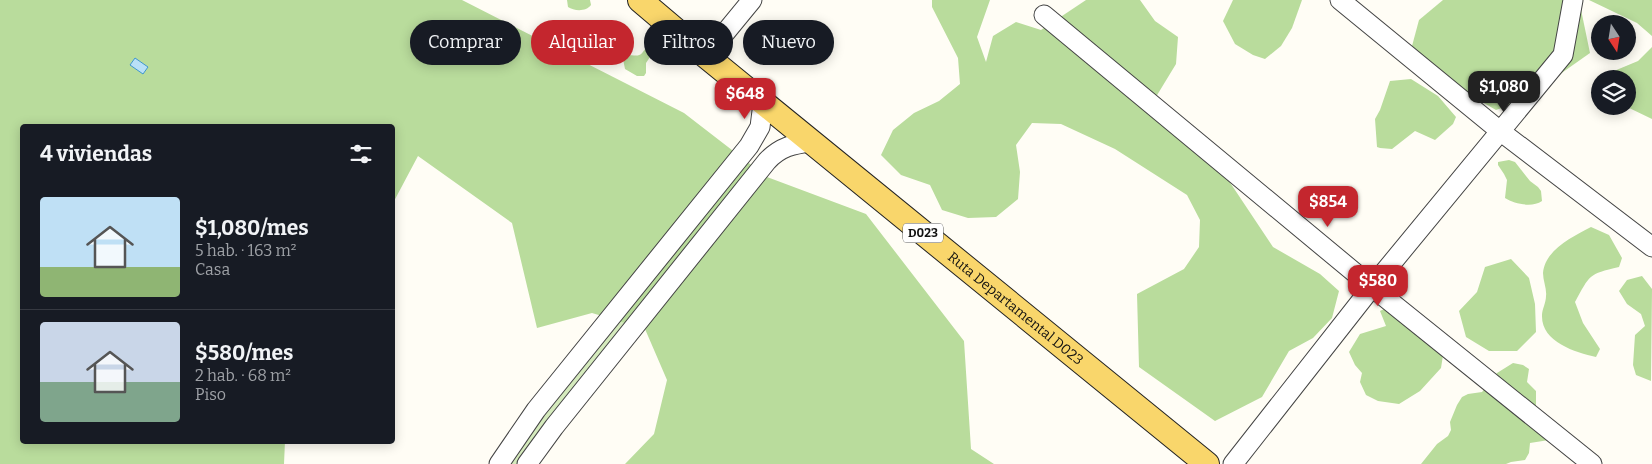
<!DOCTYPE html>
<html lang="es">
<meta charset="utf-8">
<style>
:root{--surface:#171b24;--page:#20242c;--text:#f1f3f6;--muted:#9ea1a6;--line:#363941;--accent:#c4262e}
body{margin:0;font-family:Bitter,serif;background:var(--page);color:var(--text);height:100vh;display:flex;flex-direction:column;font-size:19px;white-space:nowrap}
*{box-sizing:border-box;margin:0}
p{font-size:16px;color:var(--muted)}
.icon{flex:none;width:28px;height:28px;fill:none;stroke:currentColor;stroke-width:2;stroke-linecap:round;stroke-linejoin:round}
.map{position:relative;flex:1;overflow:hidden}
.panel{position:absolute;left:20px;top:124px;width:375px;height:320px;display:flex;flex-direction:column;background:var(--surface);border-radius:5px;box-shadow:0 2px 12px #0003}
.panel>*{flex:none}
.banner{position:absolute;left:410px;top:20px;width:475px;height:45px;display:flex;gap:10px}
.needle{width:32px;rotate:168deg}
.controls{position:absolute;left:1591px;top:15px;display:grid;gap:10px}
.controls a{display:grid;place-items:center;width:45px;height:45px;border-radius:50%;background:var(--surface);box-shadow:0 2px 12px #0003;font-size:25px}
.price{position:absolute;translate:-50% -42px;padding:0 11px;border-radius:10px;background:var(--accent);color:#fff;font-size:16px;line-height:32px;filter:drop-shadow(0 1px 2px #0008)}
.price::after{content:'';position:absolute;left:50%;top:30px;width:15px;height:11px;margin-left:-8px;background:inherit;clip-path:polygon(0 0,100% 0,50% 100%)}
.price.on{background:#222;color:#fff}
ul{padding:0;list-style:none}
li{display:flex;align-items:center;gap:15px;height:125px;padding:0 20px}
li+li{border-top:1px solid var(--line)}
li span{display:grid;place-items:center;flex:none;width:140px;height:100px;border-radius:5px;color:#555}
li>.icon{margin-inline-start:auto}
span .icon{width:60px;height:60px;fill:#fffc;stroke-width:1}
li b{font-size:21px}
h2{display:flex;justify-content:space-between;align-items:center;height:60px;padding:0 20px;font-size:21px}
.pill{padding:0 18px;border-radius:22px;background:var(--surface);box-shadow:0 2px 12px #0003;font-size:18px;line-height:45px}
.pill.on{background:var(--accent);color:#fff}
.map>svg:first-child{display:block}
.green{fill:#d5ebbd}
.forest{fill:#b9dc9c}
.water{fill:#b9e0f7;stroke:#3f96cf}
.lines{fill:none;stroke-linecap:round;stroke-linejoin:round}
.minor-casing{stroke:#444;stroke-width:21}
.major-casing{stroke:#222;stroke-width:26}
.minor{stroke:#fff;stroke-width:19}
.major{stroke:#f9d66b;stroke-width:24}
.labels{text-anchor:middle;stroke-width:5;stroke-linejoin:round;paint-order:stroke}
.shield{fill:#fff;stroke:#585858;stroke-width:1}
.shield-label{font-size:12px;font-weight:bold;fill:#111}
.street-label{font-size:14px;fill:#111;stroke:#fff}
</style>
<div class="map">
<svg width="1652" height="464" viewBox="0 0 1652 464">
<rect width="100%" height="100%" fill="#fffdf5"/>
<!-- green -->
<path class="green" d="M 622,314 L 632,317 L 520,464 L 508,464 L 541,415 Z"/>
<!-- forest -->
<g class="forest">
<path d="M 0,0 L 462,0 L 684,113 L 767,177 L 866,214 L 964,341 L 971,449 L 994,464 L 625,464 L 654,434 L 667,380 L 645,329 L 592,313 L 537,328 L 512,223 L 418,156 L 393,203 L 392,126 L 22,126 L 22,441 L 285,441 L 284,464 L 0,464 Z"/>
<path d="M 567,0 L 590,0 L 591,5 C 586,12 574,11 568,7 Z"/>
<path d="M 932,0 L 990,0 L 977,37 L 986,62 L 993,36 L 1016,22 L 1041,30 L 1086,0 L 1140,0 L 1155,21 L 1178,37 L 1176,64 L 1148,110 L 1170,125 L 1229,181 L 1273,247 L 1320,274 L 1339,291 L 1332,318 L 1313,338 L 1289,351 L 1262,397 L 1215,421 L 1139,367 L 1137,294 L 1184,269 L 1199,247 L 1200,220 L 1187,195 L 1115,149 L 1061,124 L 1032,123 L 1016,145 L 1020,172 L 1018,199 L 996,217 L 968,218 L 942,210 L 930,185 L 901,175 L 881,155 L 893,130 L 914,113 L 939,101 L 960,84 L 958,58 L 932,7 Z"/>
<path d="M 1233,0 L 1302,0 L 1292,28 L 1281,46 L 1265,59 L 1253,55 L 1235,44 L 1223,21 Z"/>
<path d="M 1443,0 L 1579,0 L 1590,53 L 1522,101 L 1496,110 L 1449,83 L 1412,46 L 1419,20 Z"/>
<path d="M 1589,0 L 1652,0 L 1652,36 L 1637,23 Z"/>
<path d="M 614,22 L 624,24 L 627,34 L 618,40 L 613,49 L 610,51 L 599,47 L 597,33 L 607,30 Z"/>
<path d="M 648,44 L 652,44 L 652,54 L 646,63 L 646,73 L 644,76 L 637,76 L 625,69 L 623,59 L 624,55 C 641,55 639,59 648,44 Z"/>
<path d="M 1652,47 L 1652,119 L 1625,106 L 1628,106 L 1628,79 L 1612,79 L 1614,71 L 1638,61 Z"/>
<path d="M 1411,79 L 1438,96 L 1456,117 L 1453,124 L 1435,140 L 1415,131 L 1392,149 L 1380,148 L 1377,147 L 1375,119 L 1380,110 L 1390,81 Z"/>
<path d="M 1509,160 L 1515,162 L 1530,181 L 1538,187 L 1541,191 L 1542,201 C 1532,208 1515,204 1505,198 L 1507,180 L 1504,174 L 1498,165 L 1498,162 Z"/>
<path d="M 1591,227 L 1609,235 L 1622,258 L 1619,267 C 1588,274 1590,275 1575,302 L 1583,323 L 1600,349 L 1596,357 C 1575,352 1541,342 1542,315 C 1542,309 1546,303 1546,296 C 1547,289 1543,281 1543,273 C 1545,250 1572,237 1591,227 Z"/>
<path d="M 1511,259 L 1529,278 L 1535,304 L 1536,332 L 1517,351 L 1489,351 L 1466,337 L 1459,311 L 1477,292 L 1485,267 Z"/>
<path d="M 1642,276 L 1652,289 L 1651,381 L 1636,375 L 1633,365 L 1635,335 L 1645,326 L 1641,314 L 1627,304 L 1619,291 L 1627,280 Z"/>
<path d="M 1384,309 L 1444,349 L 1441,368 L 1420,391 L 1399,404 L 1378,401 L 1366,395 L 1360,382 L 1362,373 L 1355,365 L 1349,352 L 1360,334 L 1386,326 L 1380,311 Z"/>
<path d="M 1513,363 L 1523,365 L 1529,369 L 1527,382 L 1536,391 L 1536,410 L 1549,440 L 1530,443 L 1529,453 L 1525,460 L 1511,462 L 1506,464 L 1421,464 L 1437,444 L 1448,436 L 1451,430 L 1450,422 L 1457,405 L 1462,397 L 1468,394 L 1482,392 L 1497,373 Z"/>
</g>
<!-- water -->
<path class="water" d="M 135,58 L 148,67 L 143,74 L 130,65 Z"/>
<g class="lines">
<!-- minor casing -->
<g class="minor-casing">
<g id="minor">
<path d="M 1340,0 L 1500,131 L 1652,247"/>
<path d="M 1044,15 L 1372,287 L 1592,464"/>
<path d="M 706,56 L 752,0"/>
<path d="M 499,464 L 536,410 L 749,146 L 760,127 L 763,103"/>
<path d="M 527,464 L 554,427 L 767,161 C 780,147 793,144 811,142"/>
<path d="M 1233,464 L 1372,287 L 1563,55 L 1573,0"/>
</g>
</g>
<!-- major casing -->
<g class="major-casing">
<g id="major">
<path id="s1" d="M 640,0 L 706,56 L 1207,464"/>
</g>
</g>
<!-- minor -->
<use href="#minor" class="minor"/>
<!-- major -->
<use href="#major" class="major"/>
</g>
<g class="labels">
<!-- shield labels -->
<rect class="shield" x="903" y="223.5" width="40" height="19" rx="4"/>
<g class="shield-label">
<text x="923" y="237">D023</text>
</g>
<!-- street labels -->
<g class="street-label">
<text dy="5" stroke="none"><textPath href="#s1" startOffset="486">Ruta Departamental D023</textPath></text>
</g>
</g>
</svg>
<div class="controls">
<a><svg class="needle" viewBox="-14 -14 28 28"><path d="M0-13l5 13h-10z" fill="#e53935"/><path d="M0 13l5-13h-10z" fill="#9ea1a6"/></svg></a>
<a><svg class="icon" aria-label="layers" viewBox="0 0 24 24"><path d="M12 4l9 5-9 5-9-5zM3 14l9 5 9-5"/></svg></a>
</div>
<b class="price on" style="left:1504px;top:113px">$1,080</b>
<b class="price" style="left:745px;top:120px">$648</b>
<b class="price" style="left:1328px;top:228px">$854</b>
<b class="price" style="left:1378px;top:307px">$580</b>
<div class="banner">
<a class="pill">Comprar</a>
<a class="pill on">Alquilar</a>
<a class="pill">Filtros</a>
<a class="pill">Nuevo</a>
</div>
<section class="panel">
<h2>4 viviendas<svg class="icon" aria-label="filters" viewBox="0 0 24 24"><path d="M4 7h16M4 17h16"/><circle cx="9" cy="7" r="2"/><circle cx="15" cy="17" r="2"/></svg></h2>
<ul>
<li><span style="background:linear-gradient(#bfe0f5 70%,#8fb573 0)"><svg class="icon" aria-label="home" viewBox="0 0 24 24"><path d="M3 11l9-7 9 7M6 9v11h12V9"/></svg></span><div><b>$1,080/mes</b><p>5 hab. · 163 m²</p><p>Casa</p></div></li>
<li><span style="background:linear-gradient(#c9d6e8 60%,#7fa58c 0)"><svg class="icon" aria-label="home" viewBox="0 0 24 24"><path d="M3 11l9-7 9 7M6 9v11h12V9"/></svg></span><div><b>$580/mes</b><p>2 hab. · 68 m²</p><p>Piso</p></div></li>
</ul>
</section>
</div>
